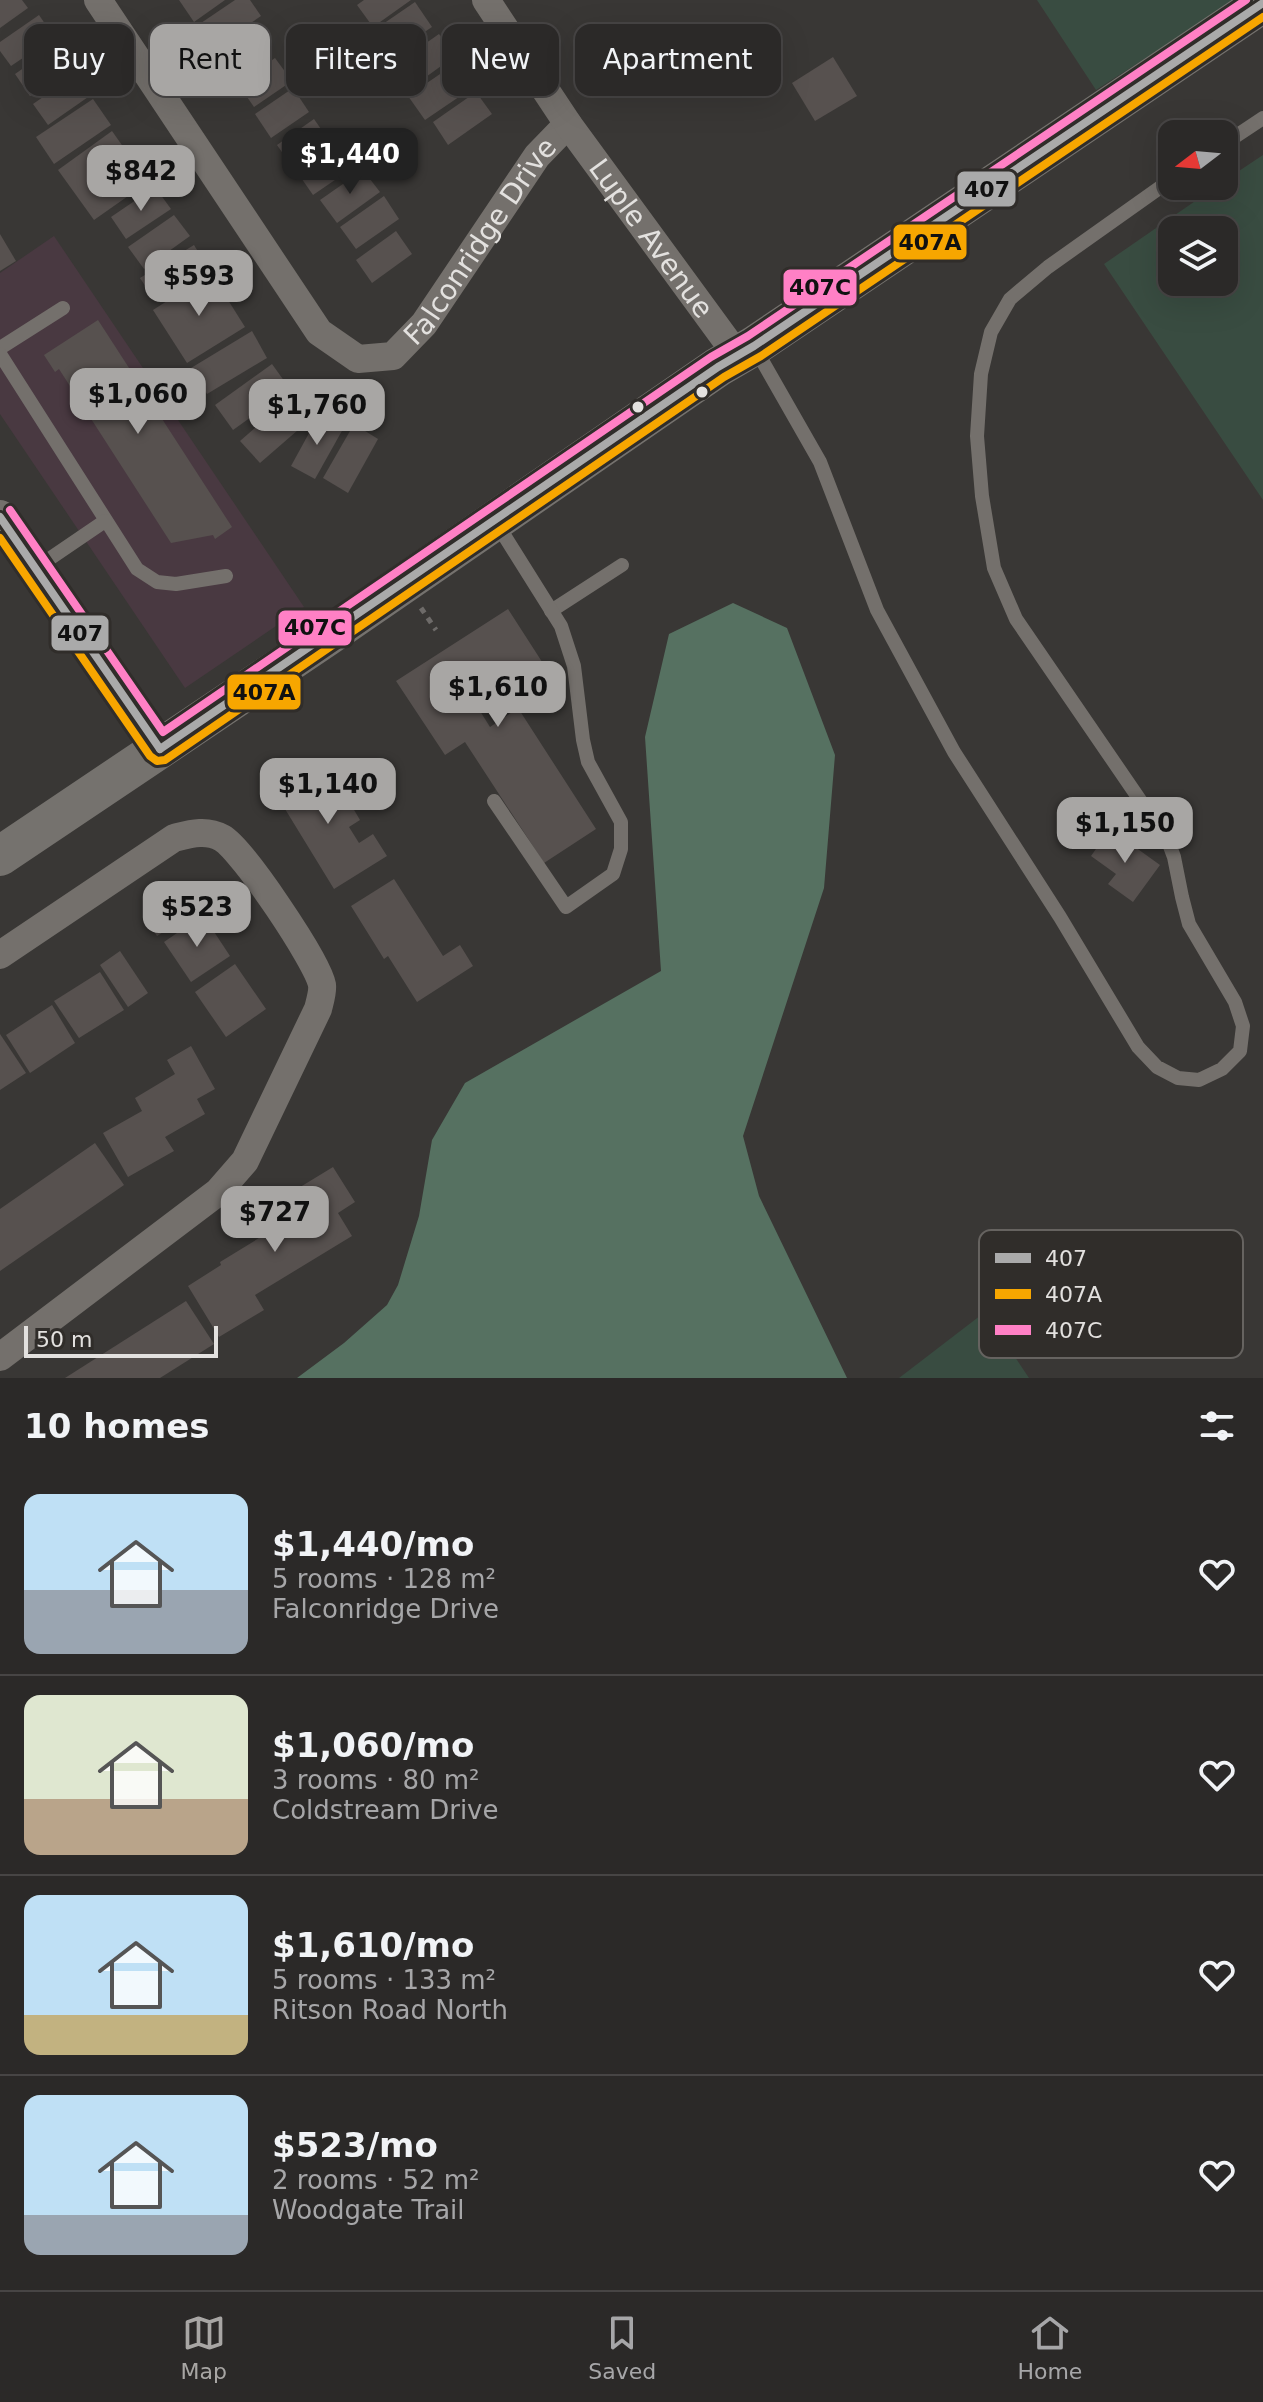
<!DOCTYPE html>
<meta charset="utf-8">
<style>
:root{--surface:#2b2928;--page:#373534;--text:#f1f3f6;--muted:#a6a6a8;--line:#474545;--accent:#a8a6a4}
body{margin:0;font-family:"DejaVu Sans",sans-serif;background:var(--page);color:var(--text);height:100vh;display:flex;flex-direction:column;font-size:30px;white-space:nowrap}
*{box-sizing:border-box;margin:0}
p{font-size:26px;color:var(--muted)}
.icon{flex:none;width:44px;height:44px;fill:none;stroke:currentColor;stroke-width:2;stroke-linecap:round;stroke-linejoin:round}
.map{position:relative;height:1378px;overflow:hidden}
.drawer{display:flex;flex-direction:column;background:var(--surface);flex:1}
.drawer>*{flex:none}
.guide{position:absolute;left:24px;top:24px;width:800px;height:72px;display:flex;gap:16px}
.needle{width:52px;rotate:254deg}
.buttons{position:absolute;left:1158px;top:120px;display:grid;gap:16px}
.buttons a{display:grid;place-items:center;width:80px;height:80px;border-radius:16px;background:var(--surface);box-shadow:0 8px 32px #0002,0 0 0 2px var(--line);font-size:40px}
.scale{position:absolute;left:24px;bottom:20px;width:194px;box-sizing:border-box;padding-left:8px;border:4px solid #e3e1df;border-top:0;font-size:22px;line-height:28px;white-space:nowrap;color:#e3e1df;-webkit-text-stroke:6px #302d2a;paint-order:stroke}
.price{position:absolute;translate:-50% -68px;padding:0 18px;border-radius:16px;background:var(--accent);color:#111;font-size:26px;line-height:52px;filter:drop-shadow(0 2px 4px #0008)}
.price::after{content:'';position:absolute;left:50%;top:48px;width:24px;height:18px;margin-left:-12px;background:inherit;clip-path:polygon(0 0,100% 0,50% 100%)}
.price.active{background:#222;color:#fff}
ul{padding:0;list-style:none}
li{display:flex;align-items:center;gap:24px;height:200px;padding:0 24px}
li+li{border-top:2px solid var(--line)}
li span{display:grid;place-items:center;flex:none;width:224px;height:160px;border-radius:16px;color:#555}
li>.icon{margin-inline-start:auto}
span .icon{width:96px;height:96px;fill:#fffc;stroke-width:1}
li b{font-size:34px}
h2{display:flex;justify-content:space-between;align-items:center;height:96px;padding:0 24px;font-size:34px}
.chip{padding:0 28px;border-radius:16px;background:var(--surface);box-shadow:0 8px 32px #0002,0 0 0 2px var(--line);font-size:28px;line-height:72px}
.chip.active{background:var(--accent);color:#111}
.menu{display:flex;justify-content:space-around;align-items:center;height:112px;border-top:2px solid var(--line);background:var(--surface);font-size:22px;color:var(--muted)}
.menu a{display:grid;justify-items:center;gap:4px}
.menu .active{color:var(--accent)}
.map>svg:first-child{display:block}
.commercial{fill:#493941}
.green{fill:#394c41;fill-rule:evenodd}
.forest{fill:#567161}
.building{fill:#57514f}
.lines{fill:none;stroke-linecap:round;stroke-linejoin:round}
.path{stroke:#6e6b69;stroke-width:5;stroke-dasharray:6 6;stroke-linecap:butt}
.service{stroke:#74706c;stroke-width:14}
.minor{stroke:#74706c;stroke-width:28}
.tertiary{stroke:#74706c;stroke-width:34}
.secondary{stroke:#75726e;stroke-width:40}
.bus-1-casing{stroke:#302d2a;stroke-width:14}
.bus-2-casing{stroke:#302d2a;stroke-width:14}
.bus-3-casing{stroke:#302d2a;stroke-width:14}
.bus-1{stroke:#aaa;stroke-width:8}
.bus-2{stroke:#f7a600;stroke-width:8}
.bus-3{stroke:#ff80c5;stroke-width:8}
.bus-dot{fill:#e3e1df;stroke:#302d2a;stroke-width:3}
.labels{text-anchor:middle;stroke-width:7;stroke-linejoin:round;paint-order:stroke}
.street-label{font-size:28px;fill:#e3e1df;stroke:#302d2a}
.key{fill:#302d2a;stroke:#666360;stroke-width:2}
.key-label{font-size:22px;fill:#e3e1df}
.line-badge{stroke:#302d2a;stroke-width:3}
.pale-badge-label{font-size:22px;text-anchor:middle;font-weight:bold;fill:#111}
</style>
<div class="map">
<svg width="1263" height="1378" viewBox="0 0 1263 1378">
<rect width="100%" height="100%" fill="#393735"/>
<!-- commercial -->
<path class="commercial" d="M 54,236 L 304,607 L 185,688 L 0,414 L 0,273 Z"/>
<!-- green -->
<g class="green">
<path d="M 1037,0 L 1236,0 L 1096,90 Z"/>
<path d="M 1263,155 L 1263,500 L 1104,264 L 1217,186 L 1224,186 L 1224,181 ZM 1224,230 L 1224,282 L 1172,282 L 1172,230 Z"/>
<path d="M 985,1312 L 1029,1378 L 899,1378 Z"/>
</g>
<!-- forest -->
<path class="forest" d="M 733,603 L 787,628 L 835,755 L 824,888 L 743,1136 L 759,1196 L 847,1378 L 297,1378 L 344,1343 L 387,1305 L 398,1285 L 419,1216 L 432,1140 L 465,1083 L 661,971 L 645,737 L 669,634 Z"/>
<!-- building -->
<g class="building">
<path d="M 0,0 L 22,0 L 28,8 L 0,28 Z"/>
<path d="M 179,0 L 225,0 L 194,22 Z"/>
<path d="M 235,0 L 250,0 L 261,16 L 217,46 L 201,23 Z"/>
<path d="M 364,0 L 411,0 L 373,27 L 357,5 Z"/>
<path d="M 415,2 L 432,27 L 381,61 L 364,37 Z"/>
<path d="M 39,15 L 54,37 L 11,66 L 0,51 L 0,42 Z"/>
<path d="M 253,30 L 269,53 L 232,79 L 216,56 Z"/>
<path d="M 439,34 L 455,56 L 412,87 L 396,64 Z"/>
<path d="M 58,44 L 73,66 L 30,96 L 15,74 Z"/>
<path d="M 833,57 L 857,96 L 815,121 L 792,83 Z"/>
<path d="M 275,58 L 292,81 L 254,107 L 238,84 Z"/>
<path d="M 459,61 L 475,86 L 425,120 L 408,96 Z"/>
<path d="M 76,74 L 91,95 L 48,125 L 33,104 Z"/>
<path d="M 293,88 L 309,112 L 271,138 L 255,114 Z"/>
<path d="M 476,92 L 492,114 L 448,145 L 433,122 Z"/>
<path d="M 93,99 L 111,125 L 54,164 L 36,137 Z"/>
<path d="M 314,119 L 330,142 L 293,168 L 277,145 Z"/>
<path d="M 112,131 L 148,182 L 94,220 L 58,170 Z"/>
<path d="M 335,146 L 351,169 L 313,195 L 297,172 Z"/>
<path d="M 363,170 L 380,192 L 337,223 L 320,200 Z"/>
<path d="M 155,187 L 171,209 L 126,239 L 111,217 Z"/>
<path d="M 384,196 L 399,219 L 356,249 L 340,227 Z"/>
<path d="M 174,215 L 190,236 L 144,269 L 128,247 Z"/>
<path d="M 396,231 L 412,254 L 372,283 L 356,260 Z"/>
<path d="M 0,234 L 16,261 L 0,271 Z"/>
<path d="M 194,245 L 208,268 L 155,301 L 140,278 Z"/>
<path d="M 211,273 L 245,327 L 187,363 L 153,310 Z"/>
<path d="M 98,320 L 232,527 L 215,539 L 213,535 L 171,543 L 59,369 L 55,372 L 44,355 Z"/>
<path d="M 252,331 L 267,358 L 207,394 L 191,368 Z"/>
<path d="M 272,364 L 290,389 L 233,430 L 215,405 Z"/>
<path d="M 294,394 L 313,417 L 260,463 L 240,441 Z"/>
<path d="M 319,415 L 343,429 L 315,479 L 291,466 Z"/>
<path d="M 354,424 L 378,439 L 348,493 L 323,478 Z"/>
<path d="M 508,609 L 546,668 L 480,711 L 490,727 L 518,708 L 596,829 L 544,863 L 465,742 L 445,755 L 396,681 Z"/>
<path d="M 325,760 L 338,780 L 324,789 L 334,806 L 347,798 L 360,820 L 349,827 L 359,843 L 373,834 L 387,856 L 334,889 L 274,791 Z"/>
<path d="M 1110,829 L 1160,865 L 1133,902 L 1108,884 L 1116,874 L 1091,856 Z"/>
<path d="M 394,879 L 443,956 L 460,945 L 473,966 L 417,1002 L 388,956 L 384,959 L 351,906 Z"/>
<path d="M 183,891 L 196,911 L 157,936 L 144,916 Z"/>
<path d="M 203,915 L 230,956 L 191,982 L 164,942 Z"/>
<path d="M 120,951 L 148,993 L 128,1007 L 100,965 Z"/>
<path d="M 235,964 L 266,1009 L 226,1037 L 195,992 Z"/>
<path d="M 100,972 L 124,1010 L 79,1038 L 54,1001 Z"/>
<path d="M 52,1005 L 75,1043 L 30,1073 L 6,1035 Z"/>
<path d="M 0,1034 L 26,1073 L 0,1090 Z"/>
<path d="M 191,1046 L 215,1089 L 197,1099 L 205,1114 L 165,1137 L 174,1151 L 128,1177 L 103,1133 L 142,1111 L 135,1098 L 175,1074 L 167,1060 Z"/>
<path d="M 95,1143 L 124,1185 L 0,1271 L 0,1209 Z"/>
<path d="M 333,1167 L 355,1202 L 338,1213 L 352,1236 L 255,1295 L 264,1310 L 219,1337 L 188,1286 L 221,1265 L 220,1262 L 303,1211 L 292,1192 Z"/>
<path d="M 186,1301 L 214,1344 L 160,1378 L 65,1378 Z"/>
</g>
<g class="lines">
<!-- path -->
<path class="path" d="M 421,608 L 436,630"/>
<!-- service -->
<g class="service">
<path d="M 1224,144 L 1263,118"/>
<path d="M 0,348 L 63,308"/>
<path d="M 755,348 L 820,462 L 877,610 L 954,752 L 1060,917 L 1138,1047 L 1157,1067 L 1178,1078 L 1199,1080 L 1222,1069 L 1240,1051 L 1243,1026 L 1235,1002 L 1189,924 L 1182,897 L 1174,857 L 1168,841 L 1016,619 L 994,568 L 982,496 L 977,436 L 981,374 L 991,332 L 1010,299 L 1048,267 L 1172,179"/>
<path d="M 0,354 L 137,569 L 157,582 L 176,584 L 226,576"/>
<path d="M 36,568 L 105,521"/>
<path d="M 551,611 L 622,565"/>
<path d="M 494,801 L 566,907 L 613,874 L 621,849 L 621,822 L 588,762 L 583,740 L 574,666 L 561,626 L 497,524"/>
</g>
<!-- minor -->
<g class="minor">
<path id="s1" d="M 98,0 L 319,332 L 358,359 L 393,356 L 424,324 L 537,156 L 568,124"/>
<path id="s2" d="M 486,0 L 568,124 L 737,355"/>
<path d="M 0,955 L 174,838 C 190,834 206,829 222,838 C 242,849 318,962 322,985 C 323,992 320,1001 318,1009 L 245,1161 L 218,1192 L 0,1357"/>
</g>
<!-- tertiary -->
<path class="tertiary" d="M 0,517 L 160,749"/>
<!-- secondary -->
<path class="secondary" d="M 0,856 L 326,637 L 718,367 L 754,346 L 1263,3"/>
<!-- bus-1 casing -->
<g class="bus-1-casing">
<g id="bus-1">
<path d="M 0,517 L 160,749"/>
<path d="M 160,749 L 718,367 L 754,346 L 1263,3"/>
</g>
</g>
<!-- bus-2 casing -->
<g class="bus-2-casing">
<path id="bus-2" d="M 0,538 L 150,756 L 157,761 L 165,760 L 724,377 L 761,356 L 1263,17"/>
</g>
<!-- bus-3 casing -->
<g class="bus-3-casing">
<path id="bus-3" d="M 10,510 L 163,732 L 711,357 L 748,336 L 1246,0"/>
</g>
<!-- bus-1 -->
<use href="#bus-1" class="bus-1"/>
<!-- bus-2 -->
<use href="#bus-2" class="bus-2"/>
<!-- bus-3 -->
<use href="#bus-3" class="bus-3"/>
</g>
<!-- markers -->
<g class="bus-dot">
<circle cx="702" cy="392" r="7"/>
<circle cx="638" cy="407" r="7"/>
</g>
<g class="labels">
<!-- street labels -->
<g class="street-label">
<text dy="10" stroke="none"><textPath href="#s2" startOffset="290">Luple Avenue</textPath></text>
<text dy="10" stroke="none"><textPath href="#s1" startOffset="626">Falconridge Drive</textPath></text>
</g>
</g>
<!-- legend -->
<rect x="979" y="1230" width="264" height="128" rx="12" class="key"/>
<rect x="995" y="1253" width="36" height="10" fill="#aaa"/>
<rect x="995" y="1289" width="36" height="10" fill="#f7a600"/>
<rect x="995" y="1325" width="36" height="10" fill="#ff80c5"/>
<g class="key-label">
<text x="1045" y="1266">407</text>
<text x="1045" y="1302">407A</text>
<text x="1045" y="1338">407C</text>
</g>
<g class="line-badge">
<rect x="956" y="170" width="61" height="38" rx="8" fill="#aaa"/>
<rect x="892" y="223" width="76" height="38" rx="8" fill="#f7a600"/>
<rect x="782" y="268" width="76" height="39" rx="8" fill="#ff80c5"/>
<rect x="277" y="609" width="76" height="38" rx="8" fill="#ff80c5"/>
<rect x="50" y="614" width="60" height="38" rx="8" fill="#aaa"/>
<rect x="226" y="673" width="76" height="38" rx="8" fill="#f7a600"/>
</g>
<g class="pale-badge-label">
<text x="987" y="197">407</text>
<text x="930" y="250">407A</text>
<text x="820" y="295">407C</text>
<text x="315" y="635">407C</text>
<text x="80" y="641">407</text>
<text x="264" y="700">407A</text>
</g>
</svg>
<div class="buttons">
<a><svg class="needle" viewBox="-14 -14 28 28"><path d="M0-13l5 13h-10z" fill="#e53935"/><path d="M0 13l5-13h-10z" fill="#a6a6a8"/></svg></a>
<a><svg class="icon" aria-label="layers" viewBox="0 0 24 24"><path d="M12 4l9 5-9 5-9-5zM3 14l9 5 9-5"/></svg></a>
</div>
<div class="scale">50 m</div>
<b class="price active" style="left:350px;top:196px">$1,440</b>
<b class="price" style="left:141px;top:213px">$842</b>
<b class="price" style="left:199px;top:318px">$593</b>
<b class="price" style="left:138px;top:436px">$1,060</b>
<b class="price" style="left:317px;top:447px">$1,760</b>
<b class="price" style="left:498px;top:729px">$1,610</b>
<b class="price" style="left:328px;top:826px">$1,140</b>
<b class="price" style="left:1125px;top:865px">$1,150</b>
<b class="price" style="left:197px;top:949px">$523</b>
<b class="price" style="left:275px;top:1254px">$727</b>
<div class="guide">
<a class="chip">Buy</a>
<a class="chip active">Rent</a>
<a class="chip">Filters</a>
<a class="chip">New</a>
<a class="chip">Apartment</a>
</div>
</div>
<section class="drawer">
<h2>10 homes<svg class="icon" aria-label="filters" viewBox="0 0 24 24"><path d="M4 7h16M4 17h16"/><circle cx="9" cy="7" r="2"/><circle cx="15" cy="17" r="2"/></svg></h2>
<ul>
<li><span style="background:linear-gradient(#bfe0f5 60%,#9aa5b1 0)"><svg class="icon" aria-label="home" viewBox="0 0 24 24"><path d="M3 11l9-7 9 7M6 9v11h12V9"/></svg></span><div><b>$1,440/mo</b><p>5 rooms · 128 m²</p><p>Falconridge Drive</p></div><svg class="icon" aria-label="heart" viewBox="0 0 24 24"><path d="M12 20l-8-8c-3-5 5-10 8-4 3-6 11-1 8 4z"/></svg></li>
<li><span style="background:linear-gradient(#dfe7d0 65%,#b9a48a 0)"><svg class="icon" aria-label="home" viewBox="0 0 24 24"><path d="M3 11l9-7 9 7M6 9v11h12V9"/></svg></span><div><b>$1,060/mo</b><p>3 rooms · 80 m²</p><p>Coldstream Drive</p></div><svg class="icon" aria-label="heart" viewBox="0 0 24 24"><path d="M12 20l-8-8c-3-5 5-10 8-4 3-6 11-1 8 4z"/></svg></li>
<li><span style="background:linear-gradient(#bfe0f5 75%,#c2b280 0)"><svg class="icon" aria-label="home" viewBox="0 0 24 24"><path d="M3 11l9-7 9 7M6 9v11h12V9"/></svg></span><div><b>$1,610/mo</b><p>5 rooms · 133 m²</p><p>Ritson Road North</p></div><svg class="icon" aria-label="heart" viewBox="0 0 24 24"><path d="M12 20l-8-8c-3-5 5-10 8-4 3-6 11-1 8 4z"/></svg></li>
<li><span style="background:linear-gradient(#bfe0f5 75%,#9aa5b1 0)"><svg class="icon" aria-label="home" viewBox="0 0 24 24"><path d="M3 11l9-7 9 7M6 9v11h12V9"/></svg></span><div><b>$523/mo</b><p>2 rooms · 52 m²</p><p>Woodgate Trail</p></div><svg class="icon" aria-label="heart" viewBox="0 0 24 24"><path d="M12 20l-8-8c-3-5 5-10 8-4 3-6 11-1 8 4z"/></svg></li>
</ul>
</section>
<nav class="menu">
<a class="active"><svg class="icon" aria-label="map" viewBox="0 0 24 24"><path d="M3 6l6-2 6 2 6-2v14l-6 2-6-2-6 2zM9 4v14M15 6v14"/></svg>Map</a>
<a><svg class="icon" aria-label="saved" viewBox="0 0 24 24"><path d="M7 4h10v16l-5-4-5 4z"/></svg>Saved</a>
<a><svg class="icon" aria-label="home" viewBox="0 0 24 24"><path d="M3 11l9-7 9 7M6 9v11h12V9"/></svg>Home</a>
</nav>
